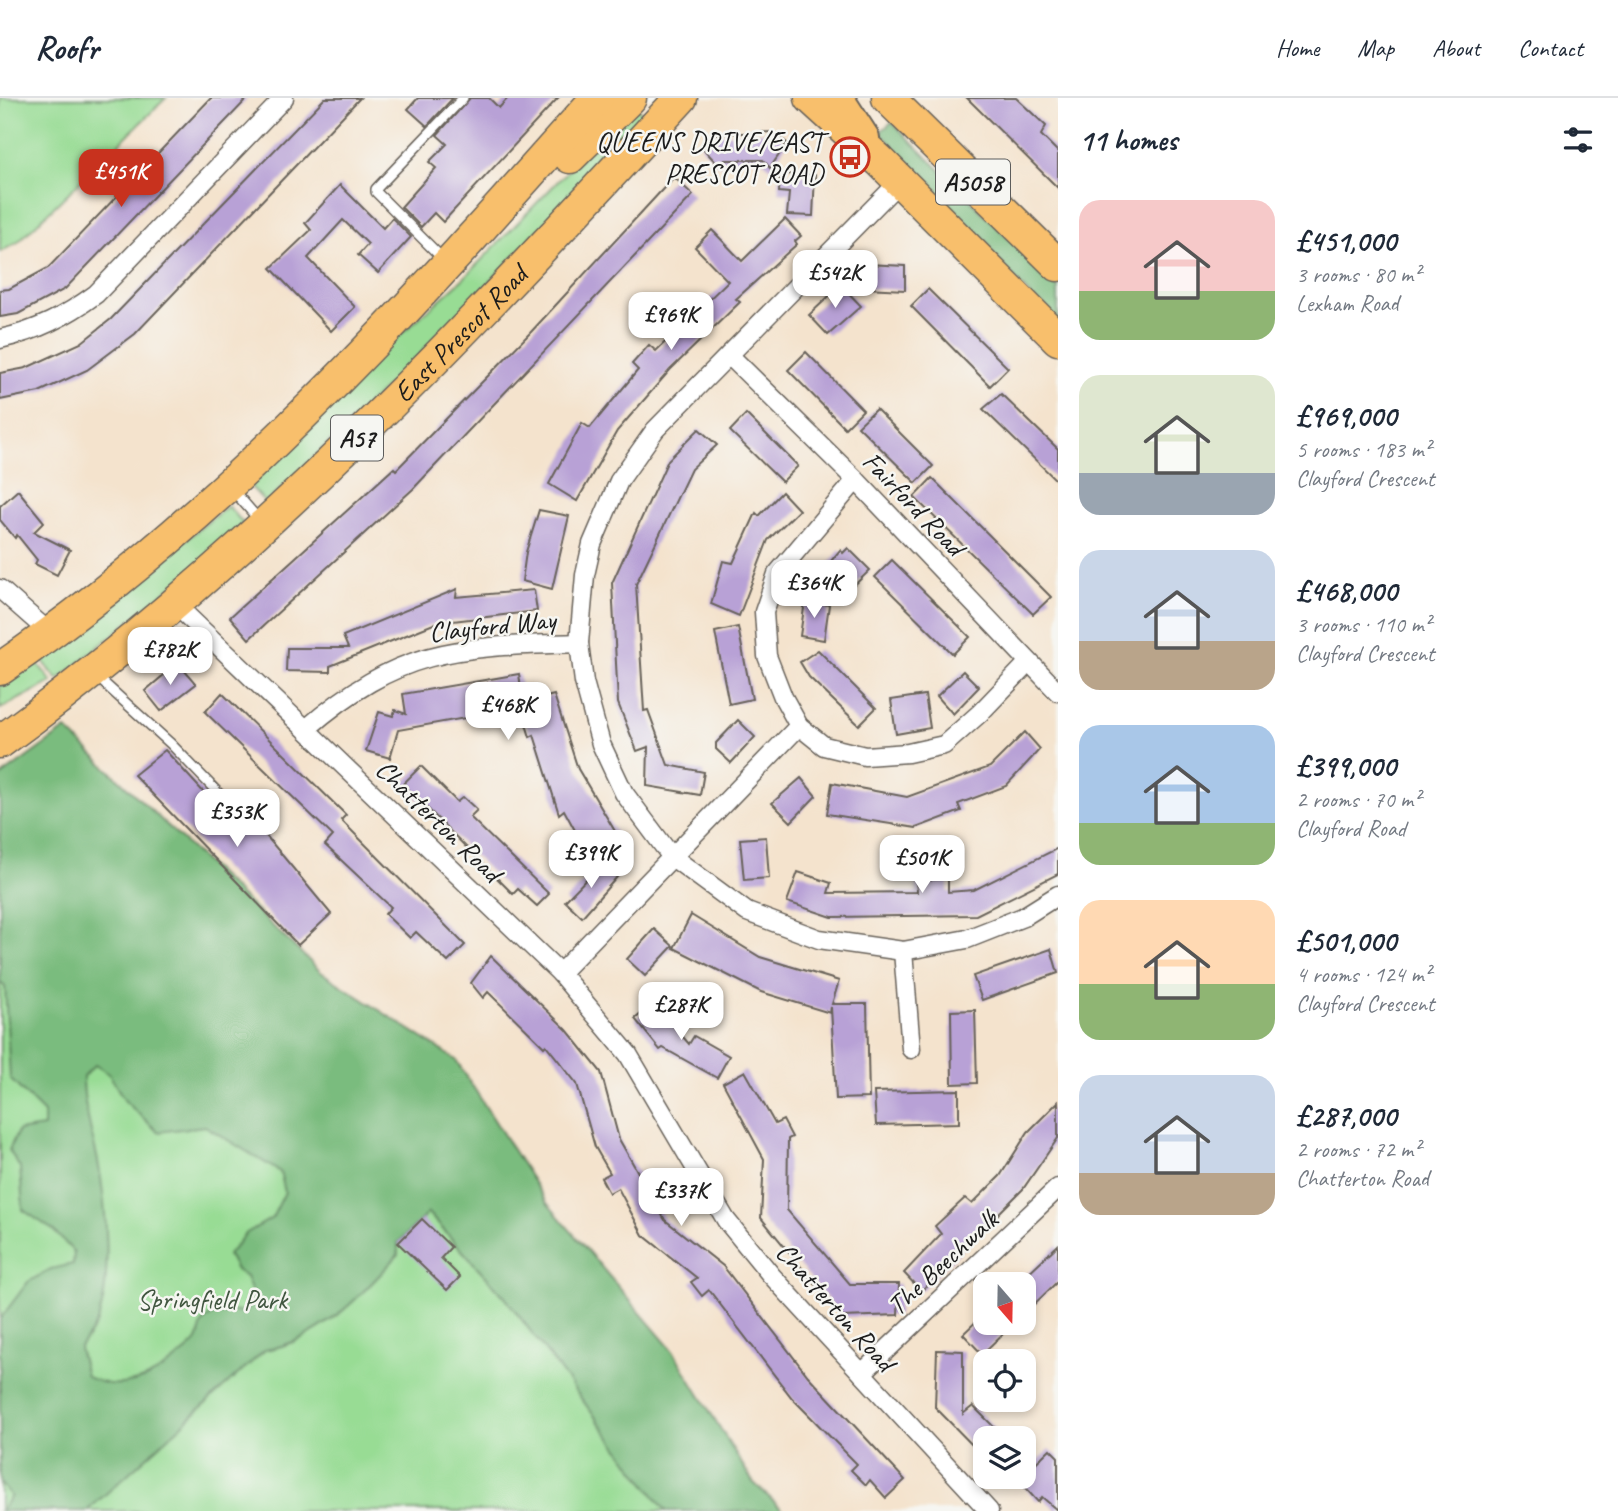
<!DOCTYPE html>
<meta charset="utf-8">
<style>
:root{--surface:#fff;--page:#f2f2f3;--text:#1f2937;--muted:#747a83;--line:#e0e1e3;--accent:#c8321e}
body{margin:0;font-family:Caveat,sans-serif;background:var(--page);color:var(--text);height:100vh;display:flex;flex-direction:column;font-size:26px;white-space:nowrap}
*{box-sizing:border-box;margin:0}
p{font-size:23px;color:var(--muted)}
.icon{flex:none;width:38px;height:38px;fill:none;stroke:currentColor;stroke-width:2;stroke-linecap:round;stroke-linejoin:round}
.map{position:relative;flex:1;overflow:hidden}
.sheet{display:flex;flex-direction:column;background:var(--surface);width:560px}
.sheet>*{flex:none}
.needle{width:46px;rotate:160deg}
.fabs{position:absolute;left:973px;top:1174px;display:grid;gap:14px}
.fabs a{display:grid;place-items:center;width:63px;height:63px;border-radius:14px;background:var(--surface);box-shadow:0 4px 10px #0003;font-size:35px}
.price{position:absolute;translate:-50% -60px;padding:0 16px;border-radius:14px;background:#fff;color:#222;font-size:23px;line-height:46px;filter:drop-shadow(0 2px 4px #0008)}
.price::after{content:'';position:absolute;left:50%;top:42px;width:21px;height:16px;margin-left:-10px;background:inherit;clip-path:polygon(0 0,100% 0,50% 100%)}
.price.on{background:var(--accent);color:#fff}
ul{padding:0;list-style:none}
li{display:flex;align-items:center;gap:21px;height:175px;padding:0 21px}
li span{display:grid;place-items:center;flex:none;width:196px;height:140px;border-radius:21px;color:#555}
li>.icon{margin-inline-start:auto}
span .icon{width:84px;height:84px;fill:#fffc;stroke-width:1}
li b{font-size:30px}
h2{display:flex;justify-content:space-between;align-items:center;height:84px;padding:0 21px;font-size:30px}
header{display:flex;align-items:center;gap:42px;box-sizing:border-box;height:98px;padding:0 35px;background:var(--surface);border-bottom:2px solid var(--line)}
header strong{font-size:33px}
nav{display:flex;gap:38px;margin-inline-start:auto;font-size:24px}
main{display:flex;flex:1;min-height:0}
.map>svg:first-child{display:block}
.green{fill:#98dc94;stroke:#5a7c58;stroke-width:2}
.forest{fill:#7abc7e;stroke:#4b6c4d;stroke-width:2;fill-rule:evenodd}
.building{fill:#b8a1d6}
.lines{fill:none;stroke-linecap:round;stroke-linejoin:round}
.lane-casing{stroke:#68625a;stroke-width:12}
.street-casing{stroke:#68625a;stroke-width:21}
.primary-casing{stroke:#68625a;stroke-width:32}
.highway-casing{stroke:#68625a;stroke-width:35}
.lane{stroke:#fff;stroke-width:9}
.street{stroke:#fff;stroke-width:18}
.primary{stroke:#f8bf6c;stroke-width:28}
.highway{stroke:#f8bf6c;stroke-width:32}
.labels{text-anchor:middle;stroke-width:5;stroke-linejoin:round;paint-order:stroke}
.shield{fill:#f6f6f2;stroke:#5d5d5c;stroke-width:2}
.shield-label{font-size:26px;font-weight:bold;fill:#1c1c1c}
.poi-label{font-size:28px;fill:#1c1c1c;stroke:#f6f6f2;text-anchor:end}
.street-label{font-size:28px;fill:#1c1c1c;stroke:#f6f6f2}
.park-label{font-size:28px;fill:#415640;stroke:#f6f6f2}
</style>
<header>
<strong>Roofr</strong>
<nav><a>Home</a><a>Map</a><a>About</a><a>Contact</a></nav>
</header>
<main>
<div class="map">
<svg width="1058" height="1413" viewBox="0 0 1058 1413">
<rect width="100%" height="100%" fill="#f6f6f2"/>
<filter id="ink" filterUnits="userSpaceOnUse"><feTurbulence type="fractalNoise" baseFrequency=".0143" numOctaves="2"/><feDisplacementMap in="SourceGraphic" scale="14" xChannelSelector="R" yChannelSelector="G"/><feConvolveMatrix kernelMatrix="1 2 1 2 8 2 1 2 1" color-interpolation-filters="sRGB"/></filter>
<filter id="wash" filterUnits="userSpaceOnUse"><feTurbulence type="fractalNoise" baseFrequency=".00686" numOctaves="4" result="noise"/><feDisplacementMap in="SourceGraphic" scale="28" xChannelSelector="R" yChannelSelector="G"/><feGaussianBlur stdDeviation="1.57" result="paint"/><feColorMatrix in="noise" values="0 0 0 0 0 0 0 0 0 0 0 0 0 0 0 0 0 1.4 0 .05"/><feComposite in="paint" operator="in"/></filter>
<g filter="url(#wash)">
<rect width="100%" height="100%" fill="#f4e3cd"/>
<!-- green -->
<g class="green">
<path d="M 0,0 L 166,0 L 18,144 L 0,154 Z"/>
<path d="M 633,6 L 646,18 L 435,242 L 266,405 L 249,387 L 384,251 L 464,180 Z"/>
<path d="M 228,408 L 243,425 L 199,466 L 59,581 L 56,580 L 40,559 Z"/>
<path d="M 35,562 L 52,584 L 0,611 L 0,586 Z"/>
<path d="M 0,714 L 428,1115 L 504,1198 L 666,1413 L 0,1413 Z"/>
</g>
<!-- forest -->
<g class="forest">
<path d="M 892,24 L 1058,190 L 1058,228 L 880,34 Z"/>
<path d="M 66,631 L 321,874 L 456,962 L 547,1105 L 673,1253 L 753,1384 L 784,1413 L 666,1413 L 504,1198 L 428,1115 L 398,1145 L 398,1157 C 362,1197 320,1243 265,1252 L 87,1413 L 0,1413 L 11,1398 L 0,1385 L 0,1221 L 28,1184 L 51,1171 L 73,1166 L 74,1154 L 53,1132 L 23,1112 L 20,1070 L 9,1052 L 18,1033 L 44,1029 L 44,1015 L 10,981 L 5,889 L 0,884 L 0,679 ZM 95,967 L 109,976 L 125,1003 L 158,1034 L 205,1028 L 280,1074 L 285,1094 L 272,1120 L 245,1136 L 228,1157 L 236,1172 L 246,1179 L 255,1202 L 247,1213 C 236,1214 219,1213 209,1219 C 200,1223 201,1234 197,1242 C 193,1248 186,1253 181,1257 C 153,1281 120,1297 86,1278 L 79,1250 C 85,1242 93,1233 97,1224 C 113,1184 106,1105 98,1063 C 92,1035 83,1008 83,979 Z"/>
</g>
<g id="blocks">
<!-- building -->
<g class="building">
<path d="M 211,0 L 248,0 L 65,191 L 18,216 L 0,219 L 0,192 L 9,191 L 48,170 Z"/>
<path d="M 325,0 L 360,0 L 135,236 L 87,272 L 39,294 L 0,302 L 0,275 L 26,270 L 81,245 L 111,221 Z"/>
<path d="M 418,0 L 453,0 L 427,28 L 408,11 Z"/>
<path d="M 470,0 L 489,0 L 499,10 L 508,0 L 558,0 L 443,124 L 434,115 L 421,129 L 401,109 L 436,70 L 429,64 L 447,46 L 437,37 Z"/>
<path d="M 967,0 L 1016,0 L 1046,28 L 1041,37 L 1058,54 L 1058,90 Z"/>
<path d="M 773,34 L 787,45 L 770,70 L 763,62 L 725,62 L 719,68 L 701,48 L 714,36 Z"/>
<path d="M 780,76 L 815,77 L 813,118 L 787,117 L 789,95 L 779,94 Z"/>
<path d="M 674,79 L 693,97 L 413,391 L 249,541 L 230,519 L 394,370 L 396,372 L 530,235 Z"/>
<path d="M 340,87 L 383,130 L 392,120 L 411,139 L 378,175 L 358,157 L 368,146 L 343,122 L 308,160 L 355,209 L 331,233 L 271,170 L 311,132 L 305,125 Z"/>
<path d="M 785,121 L 801,138 L 795,143 L 797,146 L 736,201 L 740,204 L 670,272 L 617,333 L 577,403 L 549,386 L 582,325 L 590,330 L 638,272 L 632,266 L 649,247 L 656,253 L 728,183 L 695,149 L 712,132 L 742,163 Z"/>
<path d="M 867,166 L 905,168 L 905,192 L 865,190 Z"/>
<path d="M 841,187 L 861,208 L 828,237 L 809,217 Z"/>
<path d="M 928,191 L 1008,270 L 990,288 L 911,208 Z"/>
<path d="M 806,254 L 863,312 L 845,330 L 788,272 Z"/>
<path d="M 1001,296 L 1058,351 L 1058,384 L 983,311 Z"/>
<path d="M 876,311 L 933,368 L 916,385 L 858,328 Z"/>
<path d="M 746,316 L 798,368 L 782,384 L 730,333 Z"/>
<path d="M 699,331 L 717,347 L 691,371 L 636,486 L 644,613 L 648,612 L 668,667 L 704,674 L 700,697 L 647,688 L 648,649 L 637,653 L 618,605 L 612,485 L 668,362 Z"/>
<path d="M 932,380 L 1051,499 L 1033,516 L 914,399 Z"/>
<path d="M 18,392 L 44,424 L 34,434 L 70,452 L 57,477 L 35,466 L 37,462 L 17,437 L 15,440 L 0,422 L 0,408 Z"/>
<path d="M 782,394 L 799,412 L 768,442 L 739,518 L 711,506 L 723,463 L 733,465 L 756,415 L 759,418 Z"/>
<path d="M 539,412 L 569,418 L 552,491 L 522,483 L 526,454 Z"/>
<path d="M 848,450 L 870,472 L 840,501 L 818,479 L 840,452 L 843,455 Z"/>
<path d="M 892,462 L 970,539 L 953,556 L 875,479 Z"/>
<path d="M 457,491 L 456,499 L 534,492 L 537,513 L 436,525 L 330,568 L 330,574 L 286,573 L 287,550 L 348,550 L 343,538 Z"/>
<path d="M 805,503 L 829,507 L 824,542 L 800,538 Z"/>
<path d="M 738,529 L 752,601 L 729,606 L 715,534 Z"/>
<path d="M 818,552 L 876,610 L 859,627 L 809,579 L 800,564 Z"/>
<path d="M 178,565 L 196,586 L 161,613 L 145,593 Z"/>
<path d="M 963,573 L 979,589 L 953,616 L 937,598 Z"/>
<path d="M 519,576 L 523,605 L 554,597 L 578,671 L 619,740 L 590,758 L 580,734 L 577,736 L 564,712 L 559,716 L 534,637 L 530,639 L 521,610 L 398,632 L 390,660 L 366,653 L 379,614 L 393,618 L 395,612 L 406,616 L 403,596 Z"/>
<path d="M 222,595 L 346,717 L 341,722 L 465,847 L 448,864 L 416,834 L 410,840 L 385,816 L 391,809 L 325,747 L 333,738 L 205,614 Z"/>
<path d="M 925,597 L 930,630 L 896,636 L 891,602 Z"/>
<path d="M 738,622 L 755,639 L 731,665 L 716,651 L 716,645 Z"/>
<path d="M 1025,634 L 1040,651 L 1006,688 L 958,706 L 961,713 L 916,730 L 827,716 L 832,685 L 907,699 L 990,669 Z"/>
<path d="M 165,652 L 218,710 L 248,716 L 331,816 L 298,847 L 134,677 Z"/>
<path d="M 421,668 L 457,704 L 463,699 L 477,712 L 470,719 L 549,796 L 537,808 L 518,791 L 513,796 L 403,686 Z"/>
<path d="M 801,680 L 816,698 L 791,724 L 772,705 Z"/>
<path d="M 766,739 L 769,780 L 744,782 L 740,741 Z"/>
<path d="M 1058,750 L 1058,776 L 976,817 L 832,819 L 787,804 L 798,774 L 831,785 L 828,795 L 917,794 L 916,782 L 948,781 L 948,794 L 974,792 Z"/>
<path d="M 602,765 L 617,779 L 582,819 L 565,803 Z"/>
<path d="M 691,817 L 760,859 L 839,883 L 832,906 L 867,906 L 869,1000 L 836,1001 L 831,909 L 830,915 L 761,894 L 674,850 Z"/>
<path d="M 654,831 L 673,848 L 645,878 L 627,861 Z"/>
<path d="M 1051,851 L 1058,875 L 982,902 L 973,878 Z"/>
<path d="M 491,858 L 567,932 L 601,974 L 619,1041 L 665,1122 L 723,1168 L 808,1278 L 905,1382 L 886,1400 L 870,1382 L 866,1387 L 851,1372 L 857,1366 L 792,1300 L 709,1192 L 702,1198 L 691,1184 L 697,1180 L 643,1137 L 618,1090 L 609,1095 L 601,1080 L 610,1075 L 595,1049 L 577,986 L 546,947 L 544,949 L 488,894 L 483,900 L 471,885 Z"/>
<path d="M 654,905 L 689,946 L 694,938 L 729,958 L 717,980 L 663,950 L 660,952 L 635,921 Z"/>
<path d="M 975,912 L 977,985 L 952,986 L 951,913 Z"/>
<path d="M 745,973 L 775,1026 L 783,1022 L 792,1039 L 788,1041 L 787,1112 L 850,1186 L 899,1186 L 898,1217 L 842,1219 L 761,1120 L 764,1061 L 723,985 Z"/>
<path d="M 959,992 L 959,1025 L 876,1027 L 874,994 Z"/>
<path d="M 1058,1004 L 1058,1040 L 1023,1091 L 921,1193 L 904,1175 L 941,1136 L 935,1128 L 965,1100 L 972,1106 L 1000,1078 L 1028,1034 Z"/>
<path d="M 422,1121 L 451,1149 L 441,1160 L 460,1179 L 447,1192 L 398,1145 Z"/>
<path d="M 1058,1147 L 1058,1183 L 1024,1216 L 1024,1179 Z"/>
<path d="M 985,1215 L 985,1225 L 1014,1225 L 982,1256 L 963,1236 Z"/>
<path d="M 937,1252 L 963,1253 L 963,1316 L 973,1308 L 1005,1340 L 985,1340 L 985,1360 L 935,1309 Z"/>
<path d="M 1050,1351 L 1058,1359 L 1058,1413 L 1042,1399 L 1038,1404 L 1018,1382 Z"/>
</g>
</g>
</g>
<g filter="url(#ink)">
<use href="#blocks" fill-opacity="0" stroke="#68625a" stroke-width="2"/>
<g class="lines">
<!-- lane casing -->
<g class="lane-casing">
<g id="lane">
<path d="M 444,162 L 376,94 L 376,91 L 463,0"/>
<path d="M 232,391 L 260,423"/>
<path d="M 95,577 L 171,646 L 225,702"/>
</g>
</g>
<!-- street casing -->
<g class="street-casing">
<g id="street">
<path d="M 900,83 L 655,332 L 619,383 L 592,446 L 585,477 L 579,545 L 584,584 L 601,646 L 624,695 L 671,758 L 747,814 L 819,841 L 903,853 L 967,841 L 1023,819 L 1058,797"/>
<path d="M 0,241 C 37,233 66,218 96,196 L 284,0"/>
<path d="M 729,257 L 856,382 L 1058,594"/>
<path d="M 856,382 L 777,476 L 764,514 L 767,558 L 783,599 L 799,628 L 824,648 L 865,658 L 908,655 L 944,647 L 980,615 L 1029,564"/>
<path d="M 0,491 L 51,536"/>
<path d="M 176,507 L 560,875 L 628,956 L 726,1122 L 771,1177 L 989,1413"/>
<path d="M 306,631 C 402,548 458,549 579,545"/>
<path d="M 903,853 L 911,951"/>
<path d="M 560,875 L 799,628"/>
<path d="M 862,1275 L 1058,1090"/>
</g>
</g>
<!-- primary casing -->
<g class="primary-casing">
<path id="primary" d="M 839,0 L 865,40"/>
</g>
<!-- highway casing -->
<g class="highway-casing">
<g id="highway">
<path d="M 811,0 L 880,63 L 1058,241"/>
<path d="M 888,0 L 1058,167"/>
<path d="M 570,59 L 630,0"/>
<path d="M 0,571 C 228,415 415,205 597,0"/>
<path id="s1" d="M 0,644 C 255,459 469,231 681,0"/>
</g>
</g>
<!-- lane -->
<use href="#lane" class="lane"/>
<!-- street -->
<use href="#street" class="street"/>
<!-- primary -->
<use href="#primary" class="primary"/>
<!-- highway -->
<use href="#highway" class="highway"/>
</g>
</g>
<!-- icons -->
<defs>
<g id="bus-ring" transform="scale(2.0125)"><circle r="9.5" fill="#f6f6f2" stroke="#c8321e" stroke-width="1.5"/><path d="M-5-6H5V4H4V6H2V4H-2V6H-4V4H-5ZM-3.5-4V0h7V-4ZM-3.5 1.2v1.5H-2V1.2ZM2 1.2v1.5H3.5V1.2Z" fill="#c8321e"/></g>
</defs>
<g fill-rule="evenodd">
<use href="#bus-ring" x="850" y="59"/>
</g>
<g class="labels">
<!-- shield labels -->
<g class="shield">
<rect x="936" y="61.5" width="74" height="45" rx="5"/>
<rect x="331" y="317.5" width="52" height="45" rx="5"/>
</g>
<g class="shield-label">
<text x="973" y="93">A5058</text>
<text x="357" y="349">A57</text>
</g>
<!-- poi labels -->
<g class="poi-label">
<text x="823" y="53">QUEENS DRIVE/EAST<tspan x="823" dy="32">PRESCOT ROAD</tspan></text>
</g>
<!-- street labels -->
<g class="street-label">
<text dy="10" stroke="none"><textPath href="#s1" startOffset="616">East Prescot Road</textPath></text>
<text transform="translate(914 405) rotate(46)" y="10">Fairford Road</text>
<text transform="translate(492 527) rotate(-6)" y="10">Clayford Way</text>
<text transform="translate(439 722) rotate(44)" y="10">Chatterton Road</text>
<text transform="translate(942 1164) rotate(-43)" y="10">The Beechwalk</text>
<text transform="translate(836 1208) rotate(48)" y="10">Chatterton Road</text>
</g>
<!-- park labels -->
<g class="park-label">
<text x="212" y="1211">Springfield Park</text>
</g>
</g>
</svg>
<div class="fabs">
<a><svg class="needle" viewBox="-14 -14 28 28"><path d="M0-13l5 13h-10z" fill="#e53935"/><path d="M0 13l5-13h-10z" fill="#747a83"/></svg></a>
<a><svg class="icon" aria-label="locate" viewBox="0 0 24 24"><circle cx="12" cy="12" r="6"/><path d="M12 2v4M12 18v4M2 12h4M18 12h4"/></svg></a>
<a><svg class="icon" aria-label="layers" viewBox="0 0 24 24"><path d="M12 4l9 5-9 5-9-5zM3 14l9 5 9-5"/></svg></a>
</div>
<b class="price on" style="left:121px;top:111px">£451K</b>
<b class="price" style="left:835px;top:212px">£542K</b>
<b class="price" style="left:671px;top:254px">£969K</b>
<b class="price" style="left:814px;top:522px">£364K</b>
<b class="price" style="left:170px;top:589px">£782K</b>
<b class="price" style="left:508px;top:644px">£468K</b>
<b class="price" style="left:237px;top:751px">£353K</b>
<b class="price" style="left:591px;top:792px">£399K</b>
<b class="price" style="left:922px;top:797px">£501K</b>
<b class="price" style="left:681px;top:944px">£287K</b>
<b class="price" style="left:681px;top:1130px">£337K</b>
</div>
<section class="sheet">
<h2>11 homes<svg class="icon" aria-label="filters" viewBox="0 0 24 24"><path d="M4 7h16M4 17h16"/><circle cx="9" cy="7" r="2"/><circle cx="15" cy="17" r="2"/></svg></h2>
<ul>
<li><span style="background:linear-gradient(#f6c9c9 65%,#8fb573 0)"><svg class="icon" aria-label="home" viewBox="0 0 24 24"><path d="M3 11l9-7 9 7M6 9v11h12V9"/></svg></span><div><b>£451,000</b><p>3 rooms · 80 m²</p><p>Lexham Road</p></div></li>
<li><span style="background:linear-gradient(#dfe7d0 70%,#9aa5b1 0)"><svg class="icon" aria-label="home" viewBox="0 0 24 24"><path d="M3 11l9-7 9 7M6 9v11h12V9"/></svg></span><div><b>£969,000</b><p>5 rooms · 183 m²</p><p>Clayford Crescent</p></div></li>
<li><span style="background:linear-gradient(#c9d6e8 65%,#b9a48a 0)"><svg class="icon" aria-label="home" viewBox="0 0 24 24"><path d="M3 11l9-7 9 7M6 9v11h12V9"/></svg></span><div><b>£468,000</b><p>3 rooms · 110 m²</p><p>Clayford Crescent</p></div></li>
<li><span style="background:linear-gradient(#a9c7e8 70%,#8fb573 0)"><svg class="icon" aria-label="home" viewBox="0 0 24 24"><path d="M3 11l9-7 9 7M6 9v11h12V9"/></svg></span><div><b>£399,000</b><p>2 rooms · 70 m²</p><p>Clayford Road</p></div></li>
<li><span style="background:linear-gradient(#ffd9b3 60%,#8fb573 0)"><svg class="icon" aria-label="home" viewBox="0 0 24 24"><path d="M3 11l9-7 9 7M6 9v11h12V9"/></svg></span><div><b>£501,000</b><p>4 rooms · 124 m²</p><p>Clayford Crescent</p></div></li>
<li><span style="background:linear-gradient(#c9d6e8 70%,#b9a48a 0)"><svg class="icon" aria-label="home" viewBox="0 0 24 24"><path d="M3 11l9-7 9 7M6 9v11h12V9"/></svg></span><div><b>£287,000</b><p>2 rooms · 72 m²</p><p>Chatterton Road</p></div></li>
</ul>
</section>
</main>
